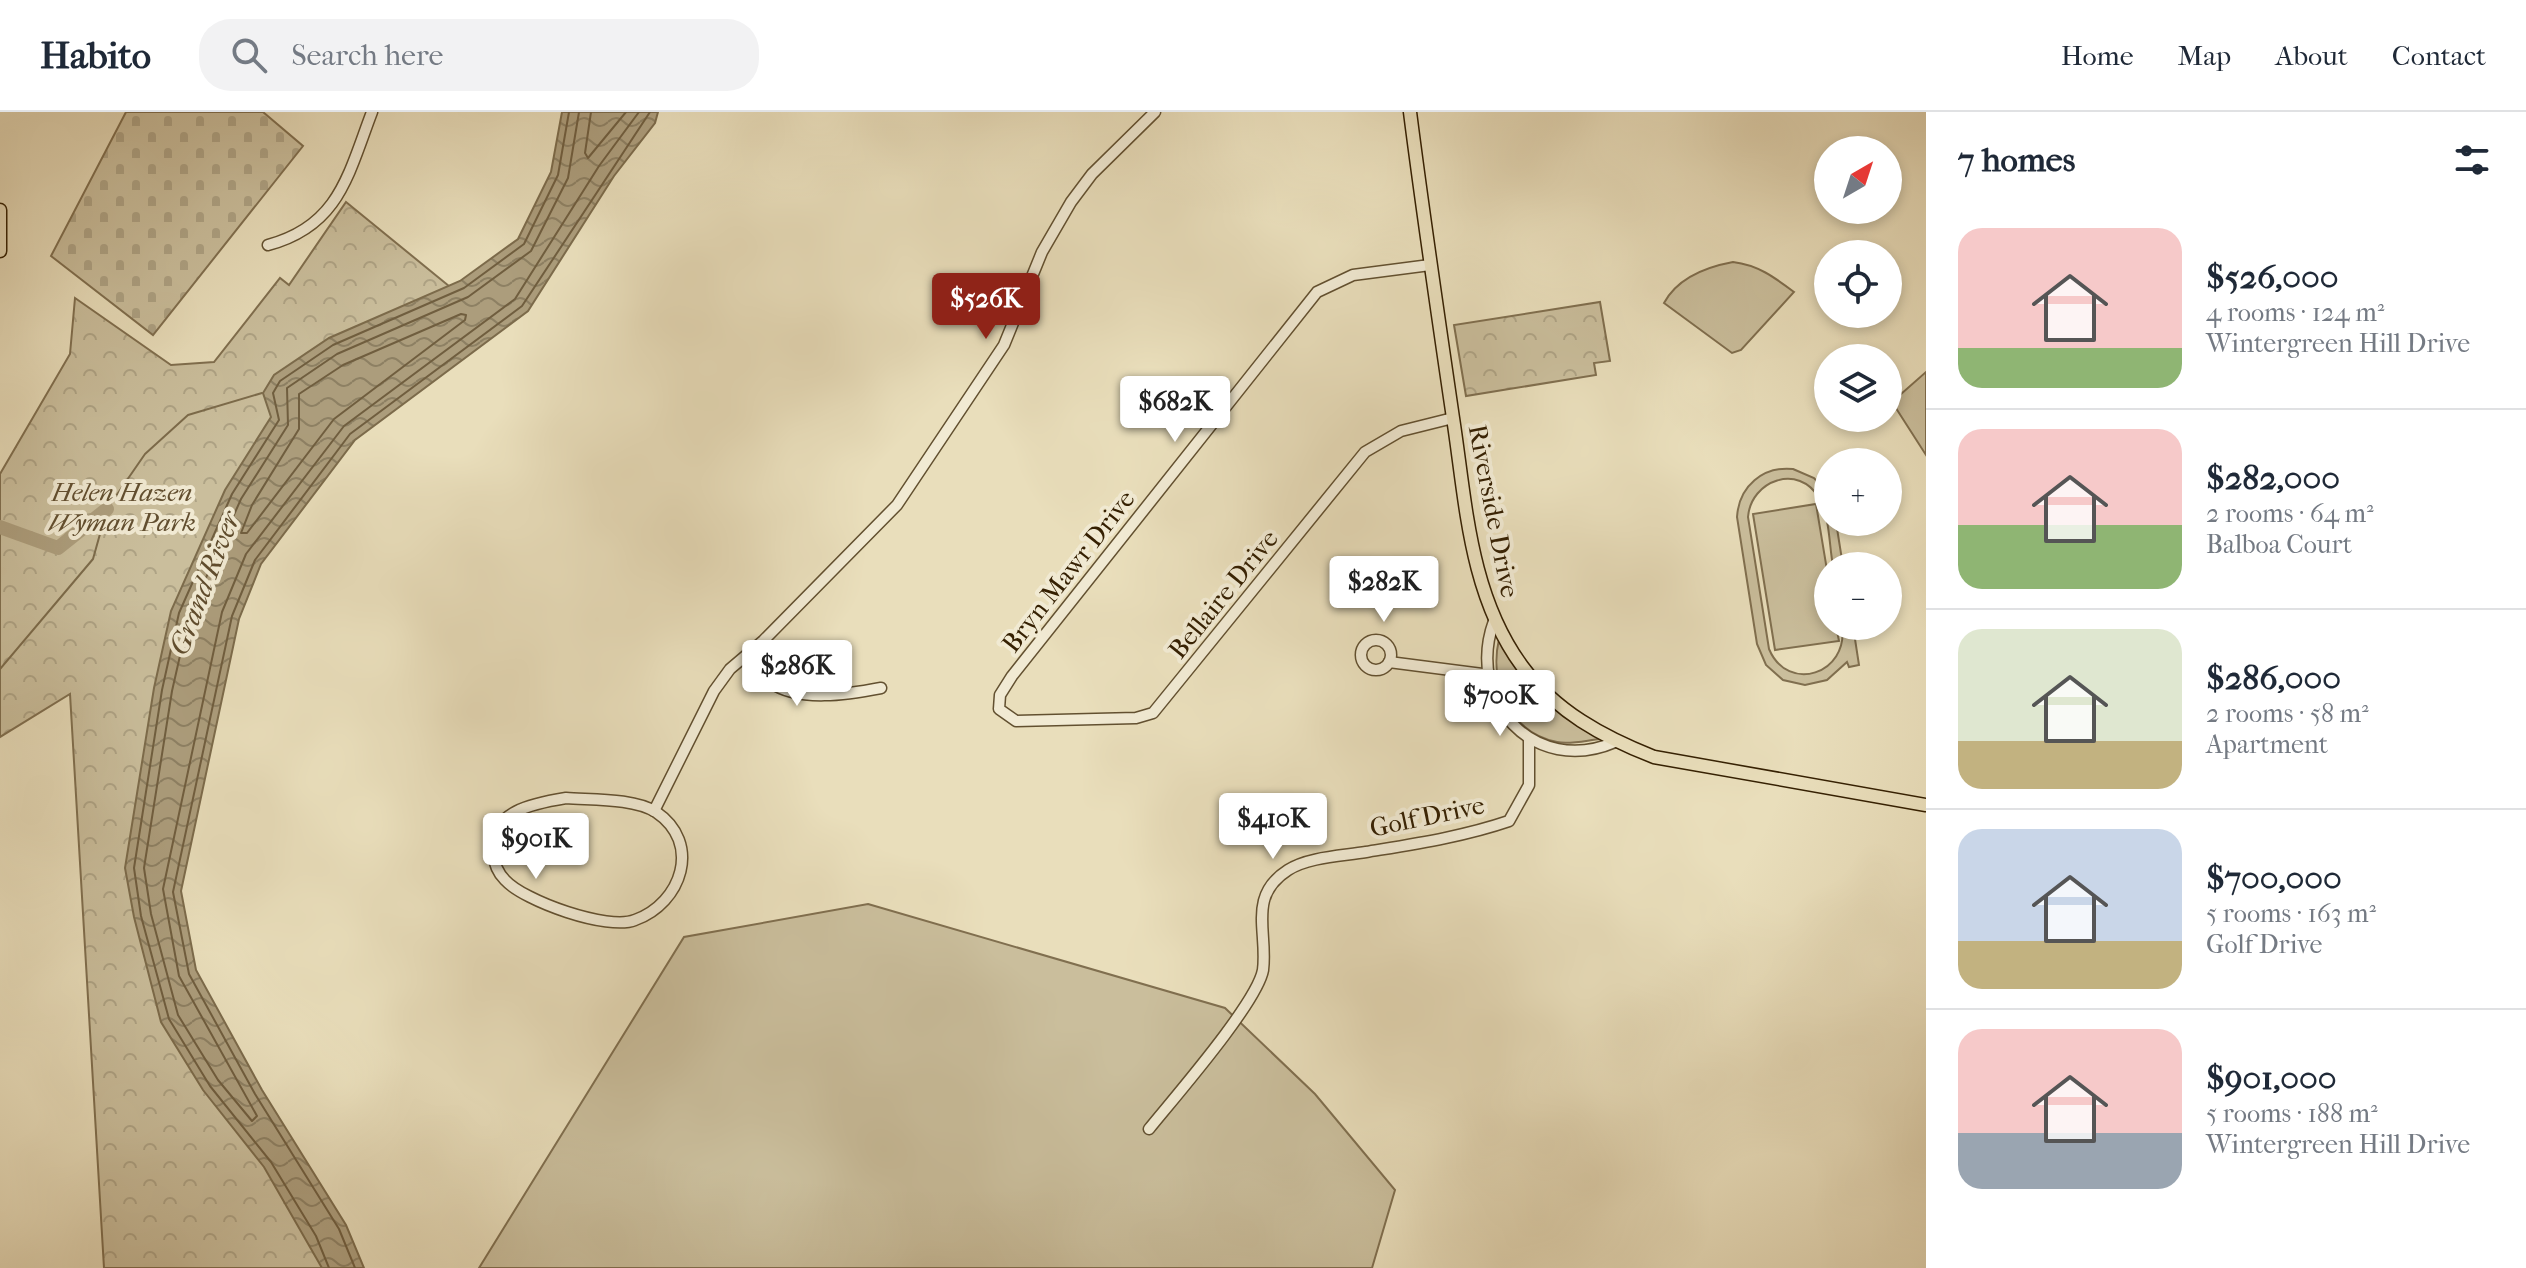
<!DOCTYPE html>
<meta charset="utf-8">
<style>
:root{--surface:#fff;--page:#f2f2f3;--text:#1f2937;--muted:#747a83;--line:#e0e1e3;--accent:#8f2418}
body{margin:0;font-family:"IM FELL French Canon",serif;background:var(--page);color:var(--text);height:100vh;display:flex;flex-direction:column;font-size:30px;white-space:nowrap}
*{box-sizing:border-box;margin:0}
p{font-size:26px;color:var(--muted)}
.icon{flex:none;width:44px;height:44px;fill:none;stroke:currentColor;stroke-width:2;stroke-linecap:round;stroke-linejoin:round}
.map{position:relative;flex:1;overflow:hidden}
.panel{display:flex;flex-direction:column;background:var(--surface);width:600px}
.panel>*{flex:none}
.needle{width:52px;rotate:39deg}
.controls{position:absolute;left:1814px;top:24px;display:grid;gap:16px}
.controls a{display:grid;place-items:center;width:88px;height:88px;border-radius:50%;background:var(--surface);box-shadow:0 4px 12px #0003;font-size:40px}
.price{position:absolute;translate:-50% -68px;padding:0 18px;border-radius:8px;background:#fff;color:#222;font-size:26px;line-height:52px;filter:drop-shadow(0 2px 4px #0008)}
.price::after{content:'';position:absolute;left:50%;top:48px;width:24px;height:18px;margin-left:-12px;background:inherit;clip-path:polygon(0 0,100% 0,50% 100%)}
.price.on{background:var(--accent);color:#fff}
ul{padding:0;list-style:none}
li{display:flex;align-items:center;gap:24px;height:200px;padding:0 32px}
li+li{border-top:2px solid var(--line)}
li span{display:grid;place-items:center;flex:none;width:224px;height:160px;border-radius:24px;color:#555}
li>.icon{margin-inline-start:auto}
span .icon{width:96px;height:96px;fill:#fffc;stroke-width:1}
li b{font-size:34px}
h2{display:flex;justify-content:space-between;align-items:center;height:96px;padding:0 32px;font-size:34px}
header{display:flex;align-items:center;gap:48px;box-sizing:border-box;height:112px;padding:0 40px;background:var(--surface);border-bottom:2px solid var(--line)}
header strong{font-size:38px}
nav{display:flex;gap:44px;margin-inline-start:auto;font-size:28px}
.search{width:560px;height:72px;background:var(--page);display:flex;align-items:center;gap:20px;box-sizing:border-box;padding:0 28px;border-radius:32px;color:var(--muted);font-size:30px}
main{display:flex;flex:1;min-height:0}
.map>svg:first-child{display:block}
.grass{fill:#cabe9c;stroke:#806f4f;stroke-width:2}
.forest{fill:url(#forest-crowns);stroke:#806f4f;stroke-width:2}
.cemetery{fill:url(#cemetery-stones);stroke:#806f4f;stroke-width:2}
.water{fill:url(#water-waves);stroke:#7c6b4b;stroke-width:2}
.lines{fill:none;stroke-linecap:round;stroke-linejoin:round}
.shore{stroke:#705e3f;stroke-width:2}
.stream{stroke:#7c6b4b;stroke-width:2}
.river{stroke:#ac9d7c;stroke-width:14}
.minor-casing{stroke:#625030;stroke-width:13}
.major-casing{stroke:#352002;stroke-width:15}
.minor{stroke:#f1ead3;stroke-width:10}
.major{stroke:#e9debb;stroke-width:12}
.labels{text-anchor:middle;stroke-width:8;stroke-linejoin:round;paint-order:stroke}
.park-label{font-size:26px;font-style:italic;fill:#624f30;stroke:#f1ead3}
.street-label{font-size:26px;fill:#352002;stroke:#f1ead3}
.water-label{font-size:28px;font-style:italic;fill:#5f4c2d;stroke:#f1ead3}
</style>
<header>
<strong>Habito</strong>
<div class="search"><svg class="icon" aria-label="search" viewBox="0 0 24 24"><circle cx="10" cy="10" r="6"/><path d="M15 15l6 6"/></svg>Search here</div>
<nav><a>Home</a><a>Map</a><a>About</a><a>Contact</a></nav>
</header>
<main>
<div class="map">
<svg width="1926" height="1156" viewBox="0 0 1926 1156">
<defs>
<pattern id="forest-crowns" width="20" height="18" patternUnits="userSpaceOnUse" patternTransform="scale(2)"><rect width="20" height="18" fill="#cabe9c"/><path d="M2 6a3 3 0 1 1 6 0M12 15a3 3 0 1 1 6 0" fill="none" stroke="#aea385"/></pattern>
<pattern id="cemetery-stones" width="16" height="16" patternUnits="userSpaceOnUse" patternTransform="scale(2)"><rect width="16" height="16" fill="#cabe9c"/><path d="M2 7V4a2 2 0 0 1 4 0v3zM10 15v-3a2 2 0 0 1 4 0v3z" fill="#aea385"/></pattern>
<pattern id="water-waves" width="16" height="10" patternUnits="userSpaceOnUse" patternTransform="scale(2)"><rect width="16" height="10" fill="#ac9d7c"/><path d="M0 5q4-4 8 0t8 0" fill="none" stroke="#8d8063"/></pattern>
</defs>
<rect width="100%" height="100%" fill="#e9debb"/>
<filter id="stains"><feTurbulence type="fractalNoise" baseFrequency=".0025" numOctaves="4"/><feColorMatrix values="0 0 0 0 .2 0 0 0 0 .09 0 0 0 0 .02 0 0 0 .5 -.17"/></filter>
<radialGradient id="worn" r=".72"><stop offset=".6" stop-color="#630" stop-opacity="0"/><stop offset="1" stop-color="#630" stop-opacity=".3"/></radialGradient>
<!-- grass -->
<g class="grass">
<path d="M 1733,150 C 1758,153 1774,165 1794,180 L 1741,238 L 1732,241 L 1664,191 C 1678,165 1706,155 1733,150 Z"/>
<path d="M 1926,260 L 1926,343 L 1892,290 Z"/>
<path d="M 1793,357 L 1814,366 L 1828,381 L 1828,410 L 1836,410 L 1843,454 L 1833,454 C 1829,433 1830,405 1819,386 C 1799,351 1751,368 1748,405 L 1769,537 C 1788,582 1849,562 1842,514 L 1853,514 L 1859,553 L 1849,555 L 1847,550 L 1827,568 L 1805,573 L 1783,568 L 1766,553 L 1757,532 L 1737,405 C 1739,374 1763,354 1793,357 Z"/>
<path d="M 1816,392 L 1828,464 L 1828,514 L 1836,514 L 1839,529 L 1775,538 L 1753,402 Z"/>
<path d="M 1499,527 L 1601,627 C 1588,628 1570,633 1557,630 C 1509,620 1489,571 1499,527 Z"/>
<path d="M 868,792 L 1225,896 L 1315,982 L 1395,1078 L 1372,1156 L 479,1156 L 684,825 Z"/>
</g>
<!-- forest -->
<g class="forest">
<path d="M 346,90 L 471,192 L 238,432 L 157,806 L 335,1156 L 104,1156 L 70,582 L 0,625 L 0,362 L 70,242 L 75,186 L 171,253 L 214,250 L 280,166 L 289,173 Z"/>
<path d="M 1600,190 L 1610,249 L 1594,251 L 1596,263 L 1466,284 L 1454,213 Z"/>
</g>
<!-- cemetery -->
<path class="cemetery" d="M 126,0 L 263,0 L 303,34 L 153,223 L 51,144 Z"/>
<!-- water -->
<path class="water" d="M 562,0 L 658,0 L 655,11 L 614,64 L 528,199 L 355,328 L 261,452 L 239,507 L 181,779 L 196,858 L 262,978 L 346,1113 L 364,1156 L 322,1156 L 264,1055 L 203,978 L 161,910 L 134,805 L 125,756 L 154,576 L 171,499 L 225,378 L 271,305 L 263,281 L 274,263 L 329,226 L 460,169 L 518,127 L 551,60 Z"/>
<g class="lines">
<!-- shore -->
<g class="shore">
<path d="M 579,0 L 568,66 L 531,139 L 468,185 L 337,242 L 287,276 L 288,313 L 241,387 L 189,504 L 172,579 L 144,756 L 151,802 L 178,903 L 218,968 L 252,1009 L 257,1004 L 179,864 L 163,777 L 222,500 L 246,442 L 344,314 L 515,187 L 599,54 L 639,0"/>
<path d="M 591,0 L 585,41 L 588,46 L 626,0"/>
<path d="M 461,202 L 466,203 L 465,208 L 334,307 L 247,421 L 241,421 L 252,393 L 299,317 L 299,282 L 343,253 Z"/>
<path d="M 329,1156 L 316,1124 L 271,1050 L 210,974 L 169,907 L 141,804 L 134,756 L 162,578 L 179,501 L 232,382 L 279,308 L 273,281 L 280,269 L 333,233 L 464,176 L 524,132 L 558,63 L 569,0"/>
<path d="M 355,1156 L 339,1117 L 255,982 L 189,862 L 173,780 L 232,504 L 255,448 L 350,322 L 522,194 L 650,0"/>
</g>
<!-- stream -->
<path class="stream" d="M 0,557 L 93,447 L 107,397 L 145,342 L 188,303 L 262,281"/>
<!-- river -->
<path class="river" d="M 0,415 L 58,436 L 107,397"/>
<!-- minor casing -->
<g class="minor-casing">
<g id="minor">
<path d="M 268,133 C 339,114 348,63 372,0"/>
<path d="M 1430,153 L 1353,163 L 1317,180 L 1012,564 L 1000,583 L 999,597 L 1016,609 L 1136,606 L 1153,601 L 1365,340 L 1401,319 L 1453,306"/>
<path d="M 1494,509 C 1465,589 1534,665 1615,630"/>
<circle cx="1376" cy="543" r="15"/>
<path d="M 754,537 C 757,549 760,563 770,570 C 798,591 850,582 881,576"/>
<path d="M 1389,550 L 1490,563"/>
<path d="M 566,686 C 592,688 634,686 656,700 C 702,731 682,791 635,808 C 608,819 524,789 505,768 C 498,761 494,751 493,741 C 488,699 535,691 566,686 Z"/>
<path d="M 654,699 L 714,579 L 730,557 L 763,529 L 897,393 L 1004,233 L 1042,140 L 1071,90 L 1092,62 L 1155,0"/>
<path d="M 1149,1017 C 1174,986 1257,891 1263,858 C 1268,820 1247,784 1288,758 C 1308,745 1342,744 1366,740 C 1414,732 1462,725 1509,709 L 1529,673 L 1529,627"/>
</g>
</g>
<!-- major casing -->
<g class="major-casing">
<g id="major">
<path d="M 1410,0 C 1423,102 1438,204 1453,306 C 1466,390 1469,482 1522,554 C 1555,599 1603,625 1654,645 L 1926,693"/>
<path d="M 0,98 L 0,139"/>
</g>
</g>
<!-- minor -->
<use href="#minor" class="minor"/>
<!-- major -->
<use href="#major" class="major"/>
</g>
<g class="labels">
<!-- park labels -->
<g class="park-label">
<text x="122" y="389">Helen Hazen<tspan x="122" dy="30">Wyman Park</tspan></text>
</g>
<!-- street labels -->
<g class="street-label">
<text transform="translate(1494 399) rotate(79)" y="9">Riverside Drive</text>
<text transform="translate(1068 459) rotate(-52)" y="9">Bryn Mawr Drive</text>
<text transform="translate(1223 482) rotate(-51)" y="9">Bellaire Drive</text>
<text transform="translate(1427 704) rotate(-12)" y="9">Golf Drive</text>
</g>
<!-- water labels -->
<g class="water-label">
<text transform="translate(204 471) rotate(-69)" y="10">Grand River</text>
</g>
</g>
<rect width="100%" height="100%" filter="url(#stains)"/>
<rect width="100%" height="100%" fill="url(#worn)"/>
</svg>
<div class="controls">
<a><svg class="needle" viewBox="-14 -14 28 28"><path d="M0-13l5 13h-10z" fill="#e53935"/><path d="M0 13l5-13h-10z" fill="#747a83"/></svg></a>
<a><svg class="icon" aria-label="locate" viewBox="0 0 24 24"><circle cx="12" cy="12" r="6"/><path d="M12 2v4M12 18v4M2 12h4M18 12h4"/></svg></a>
<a><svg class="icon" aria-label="layers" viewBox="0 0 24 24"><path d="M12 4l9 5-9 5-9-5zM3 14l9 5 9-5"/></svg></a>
<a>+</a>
<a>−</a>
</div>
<b class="price on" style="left:986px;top:229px">$526K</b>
<b class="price" style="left:1175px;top:332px">$682K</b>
<b class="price" style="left:1384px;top:512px">$282K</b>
<b class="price" style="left:797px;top:596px">$286K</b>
<b class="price" style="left:1500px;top:626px">$700K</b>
<b class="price" style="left:1273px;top:749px">$410K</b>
<b class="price" style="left:536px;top:769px">$901K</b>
</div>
<section class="panel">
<h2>7 homes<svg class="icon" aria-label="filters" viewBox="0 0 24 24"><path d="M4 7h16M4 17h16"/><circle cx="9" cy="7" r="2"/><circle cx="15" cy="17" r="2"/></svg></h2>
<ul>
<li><span style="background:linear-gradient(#f6c9c9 75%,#8fb573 0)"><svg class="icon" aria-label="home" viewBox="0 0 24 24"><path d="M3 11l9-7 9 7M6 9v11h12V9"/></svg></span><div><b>$526,000</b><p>4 rooms · 124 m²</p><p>Wintergreen Hill Drive</p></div></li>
<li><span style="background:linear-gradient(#f6c9c9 60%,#8fb573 0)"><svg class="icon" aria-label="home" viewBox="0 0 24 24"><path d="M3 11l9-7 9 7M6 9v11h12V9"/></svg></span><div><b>$282,000</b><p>2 rooms · 64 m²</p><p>Balboa Court</p></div></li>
<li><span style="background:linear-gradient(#dfe7d0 70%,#c2b280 0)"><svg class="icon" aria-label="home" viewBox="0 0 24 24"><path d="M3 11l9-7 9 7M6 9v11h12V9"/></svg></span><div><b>$286,000</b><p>2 rooms · 58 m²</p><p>Apartment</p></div></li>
<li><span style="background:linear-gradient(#c9d6e8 70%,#c2b280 0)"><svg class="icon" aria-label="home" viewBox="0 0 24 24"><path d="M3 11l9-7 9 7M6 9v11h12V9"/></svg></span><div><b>$700,000</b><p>5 rooms · 163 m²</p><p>Golf Drive</p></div></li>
<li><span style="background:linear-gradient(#f6c9c9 65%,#9aa5b1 0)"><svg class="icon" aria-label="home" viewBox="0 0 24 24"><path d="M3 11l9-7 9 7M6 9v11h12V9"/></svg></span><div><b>$901,000</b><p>5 rooms · 188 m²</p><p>Wintergreen Hill Drive</p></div></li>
</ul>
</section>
</main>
